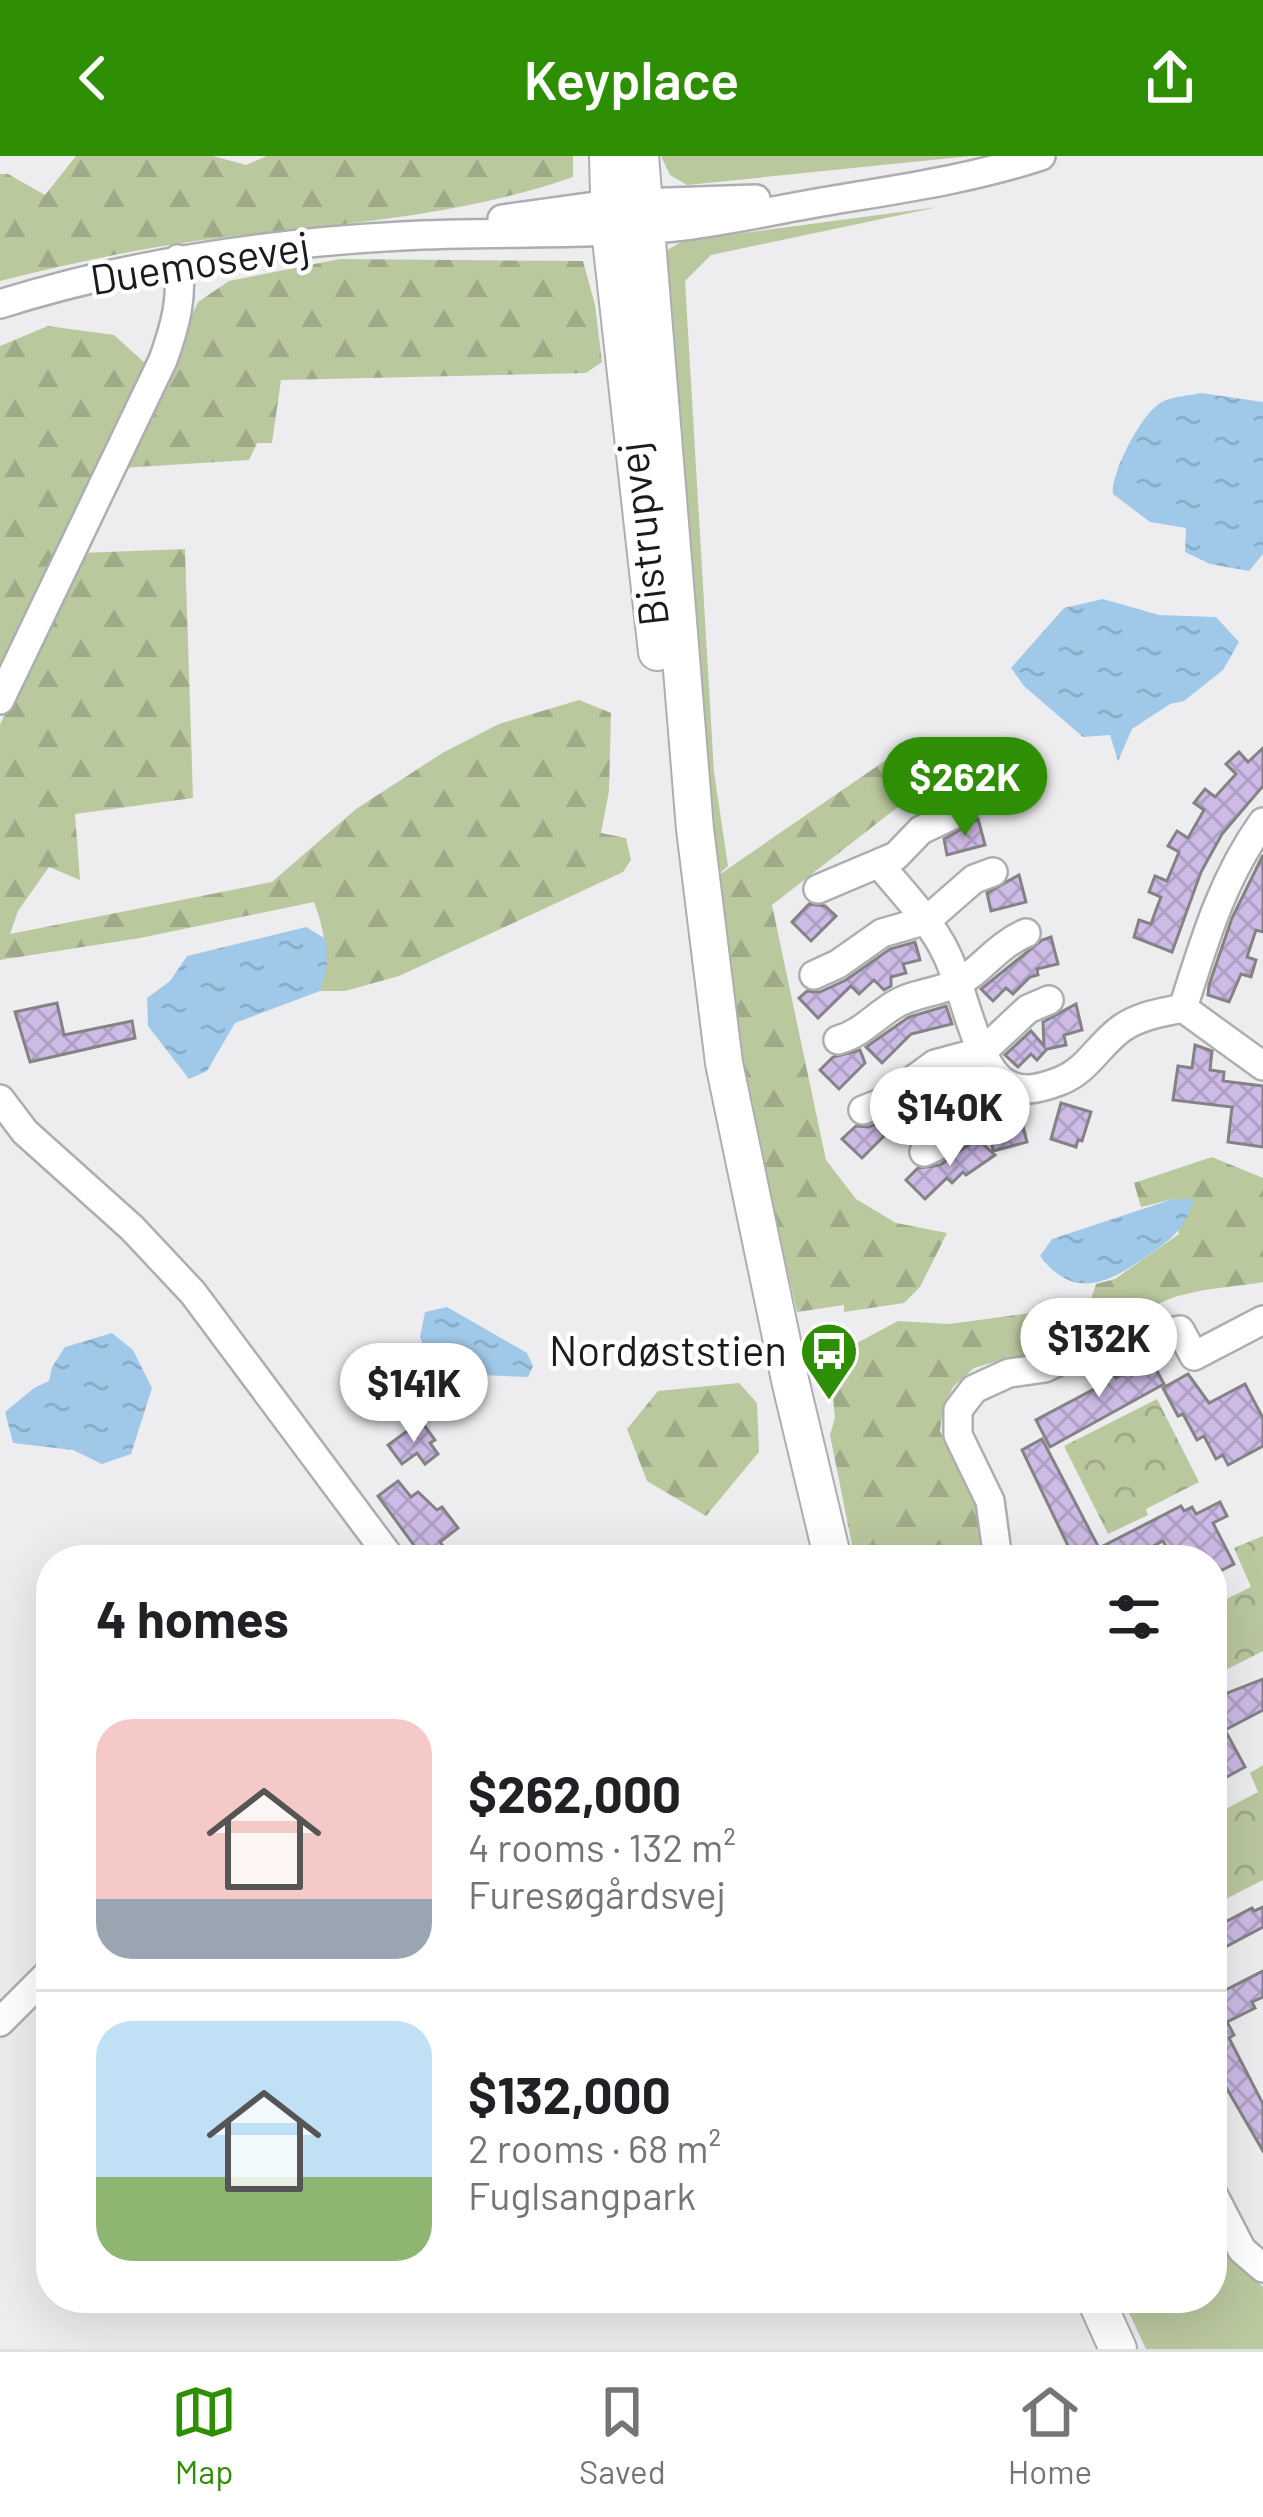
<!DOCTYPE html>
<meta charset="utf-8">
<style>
:root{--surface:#fff;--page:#f6f6f6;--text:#202124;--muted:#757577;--line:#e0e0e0;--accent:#2e8f05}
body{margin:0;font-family:Barlow,sans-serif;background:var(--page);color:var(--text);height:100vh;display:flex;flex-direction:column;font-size:45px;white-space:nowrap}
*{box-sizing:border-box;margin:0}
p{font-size:39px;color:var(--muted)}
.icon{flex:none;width:66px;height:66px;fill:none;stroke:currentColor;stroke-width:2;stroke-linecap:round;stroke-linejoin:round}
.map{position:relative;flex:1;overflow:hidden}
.panel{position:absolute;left:36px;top:1389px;width:1191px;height:768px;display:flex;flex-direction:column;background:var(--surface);border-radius:48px;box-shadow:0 12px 48px #0002}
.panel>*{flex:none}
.price{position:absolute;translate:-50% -102px;padding:0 27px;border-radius:42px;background:#fff;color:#222;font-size:39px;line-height:78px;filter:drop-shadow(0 3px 6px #0008)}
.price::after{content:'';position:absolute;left:50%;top:72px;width:36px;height:27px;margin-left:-18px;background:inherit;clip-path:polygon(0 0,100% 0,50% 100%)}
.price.current{background:var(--accent);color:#fff}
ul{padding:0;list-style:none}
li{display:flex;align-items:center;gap:36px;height:300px;padding:0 60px}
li+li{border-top:3px solid var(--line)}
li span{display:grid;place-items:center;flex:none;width:336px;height:240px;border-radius:36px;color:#555}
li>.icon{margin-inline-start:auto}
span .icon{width:144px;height:144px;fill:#fffc;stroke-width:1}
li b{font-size:51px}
h2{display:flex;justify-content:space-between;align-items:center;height:144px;padding:0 60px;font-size:51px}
header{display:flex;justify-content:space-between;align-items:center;height:156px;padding:0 60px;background:var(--accent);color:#fff;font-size:54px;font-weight:600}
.dock{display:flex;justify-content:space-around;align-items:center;height:168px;border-top:3px solid var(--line);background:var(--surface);font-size:33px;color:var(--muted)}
.dock a{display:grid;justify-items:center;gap:6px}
.dock .current{color:var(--accent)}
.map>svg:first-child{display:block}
.grass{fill:#bac89e}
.forest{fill:url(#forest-firs)}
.park{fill:url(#park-crowns)}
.water{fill:url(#water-ripples)}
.building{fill:url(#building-cross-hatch);stroke:#838385;stroke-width:3}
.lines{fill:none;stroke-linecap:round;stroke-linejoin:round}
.minor-casing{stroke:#adaeb0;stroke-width:32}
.major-casing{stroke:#adaeb0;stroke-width:40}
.minor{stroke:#fff;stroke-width:27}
.major{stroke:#fff;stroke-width:36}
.labels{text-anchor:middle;stroke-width:9;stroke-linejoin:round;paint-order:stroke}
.street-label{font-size:42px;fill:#1b1b1c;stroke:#fff}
.poi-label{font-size:42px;fill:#1b1b1c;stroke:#fff;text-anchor:end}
</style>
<header><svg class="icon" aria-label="back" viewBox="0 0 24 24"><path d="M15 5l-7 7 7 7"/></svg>Keyplace<svg class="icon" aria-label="share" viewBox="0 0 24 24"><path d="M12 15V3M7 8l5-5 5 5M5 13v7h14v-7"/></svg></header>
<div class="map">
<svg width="1263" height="2193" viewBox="0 0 1263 2193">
<defs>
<pattern id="forest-firs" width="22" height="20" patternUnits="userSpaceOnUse" patternTransform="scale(3)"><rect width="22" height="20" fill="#bac89e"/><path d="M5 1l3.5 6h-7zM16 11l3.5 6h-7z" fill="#9fab88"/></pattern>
<pattern id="park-crowns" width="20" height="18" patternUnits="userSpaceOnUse" patternTransform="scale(3)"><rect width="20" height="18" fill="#bac89e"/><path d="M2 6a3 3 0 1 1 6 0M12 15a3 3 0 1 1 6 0" fill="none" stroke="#9fab88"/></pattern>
<pattern id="water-ripples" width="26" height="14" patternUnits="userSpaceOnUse" patternTransform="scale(3)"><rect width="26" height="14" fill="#a0c9e9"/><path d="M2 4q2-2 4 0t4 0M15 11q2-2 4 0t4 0" fill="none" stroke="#89acc7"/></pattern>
<pattern id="building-cross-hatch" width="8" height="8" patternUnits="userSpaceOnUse" patternTransform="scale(3)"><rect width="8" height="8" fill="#cdbae5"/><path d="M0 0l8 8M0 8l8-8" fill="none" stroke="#af9fc4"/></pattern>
</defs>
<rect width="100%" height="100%" fill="#ededf0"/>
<!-- grass -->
<g class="grass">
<path d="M 661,0 L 971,0 L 687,29 L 670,19 Z"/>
<path d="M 938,51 L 711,99 L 685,125 L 714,616 L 728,710 L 713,723 L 662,97 L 683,85 Z"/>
<path d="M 1212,2070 L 1228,2100 L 1263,2131 L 1263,2193 L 1146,2193 L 1122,2142 L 1212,2142 Z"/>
</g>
<!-- forest -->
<g class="forest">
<path d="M 76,0 L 213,0 L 246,9 L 267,0 L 573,0 L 573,21 C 458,61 338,68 218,82 C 145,91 71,107 0,125 L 0,18 L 8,18 L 45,39 Z"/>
<path d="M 340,103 L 583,105 L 595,149 L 602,206 L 586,217 L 281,224 L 272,287 L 257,287 L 249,304 L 121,312 L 198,146 L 229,125 Z"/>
<path d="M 48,170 L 114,179 L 147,209 L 0,522 L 0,190 Z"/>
<path d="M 185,393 L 193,642 L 75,658 L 80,724 L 49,711 L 18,755 L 10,778 L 272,726 L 356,653 L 444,596 L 499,568 L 579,544 L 611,557 L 609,635 L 601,677 L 626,682 L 631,704 L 623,716 L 399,820 L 345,835 L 320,835 C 329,802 326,778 314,746 L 140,782 L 0,804 L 0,569 L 48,456 L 81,397 Z"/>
<path d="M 918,582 L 948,612 L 772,749 L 826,1004 L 856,1043 L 896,1067 L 947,1077 L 920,1131 L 904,1147 L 844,1156 L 844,1149 L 797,1156 C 764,1012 731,869 713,723 Z"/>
<path d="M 1212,1001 L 1263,1022 L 1263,1126 C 1218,1134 1159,1132 1131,1171 L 1080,1177 L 1038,1201 L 1001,1204 L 974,1212 L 953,1231 L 943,1254 L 940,1275 L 978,1353 L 983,1404 L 855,1404 L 830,1279 L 835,1262 L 829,1202 L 898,1165 L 949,1168 L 1038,1156 L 1087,1155 L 1096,1128 L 1115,1123 L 1179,1078 L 1173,1043 L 1141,1051 L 1134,1027 Z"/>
<path d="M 739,1227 L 757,1247 L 759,1296 L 706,1360 L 647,1325 L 627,1273 L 658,1235 Z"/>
</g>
<!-- park -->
<g class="park">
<path d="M 1157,1243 L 1199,1326 L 1146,1353 L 1148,1359 L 1108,1378 L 1064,1290 Z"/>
<path d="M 1263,1380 L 1263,1495 L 1212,1521 L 1212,1450 L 1251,1431 L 1234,1392 Z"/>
<path d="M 1263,1609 L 1263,1724 L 1218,1747 L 1212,1736 L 1212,1660 L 1258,1636 L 1250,1617 Z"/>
</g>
<!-- water -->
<g class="water">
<path d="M 1201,237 L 1263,246 L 1263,398 L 1249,415 L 1210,408 L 1185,396 L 1186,372 L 1150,366 L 1113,338 C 1111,316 1142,256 1162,246 C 1173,240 1189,240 1201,237 Z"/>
<path d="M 1103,443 L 1159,459 L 1216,461 L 1239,486 L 1223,514 L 1184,545 L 1170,548 L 1132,573 L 1118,605 L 1110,579 L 1083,581 L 1024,530 L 1011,512 L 1064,452 Z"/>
<path d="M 306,771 L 326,783 L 327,810 L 320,835 L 235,867 L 207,915 L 189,923 L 148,870 L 147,842 L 170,825 L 187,800 Z"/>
<path d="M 1173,1043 L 1194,1043 C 1185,1073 1172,1083 1147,1100 C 1109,1127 1074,1145 1040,1100 L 1052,1083 Z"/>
<path d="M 447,1151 L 527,1197 L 533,1210 L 528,1221 L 456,1218 L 431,1207 L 420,1181 L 425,1156 Z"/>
<path d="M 112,1177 L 133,1194 L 152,1232 L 131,1298 L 102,1308 L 73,1294 L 13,1287 L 5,1256 L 34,1232 L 49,1225 L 52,1211 L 65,1191 Z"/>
</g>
<!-- building -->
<g class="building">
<path d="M 1263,592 L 1263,630 L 1222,678 L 1201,716 L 1172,796 L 1134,781 L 1139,764 L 1151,768 L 1156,754 L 1161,741 L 1149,736 L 1155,720 L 1167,725 L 1179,696 L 1168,690 L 1177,675 L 1188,682 L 1204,654 L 1194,647 L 1205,633 L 1215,641 L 1236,618 L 1226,608 L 1239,596 L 1248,606 Z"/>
<path d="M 978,663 L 985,689 L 947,699 L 944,683 Z"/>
<path d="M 1263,699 L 1263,776 L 1256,774 L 1247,801 L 1256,804 L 1251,821 L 1241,818 L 1229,846 L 1208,839 L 1209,829 L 1232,762 Z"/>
<path d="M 1019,719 L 1026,746 L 991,755 L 987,737 Z"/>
<path d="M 809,748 L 825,750 L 836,760 L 811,785 L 792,766 Z"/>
<path d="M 1051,781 L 1058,808 L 1037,813 L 1038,819 L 1030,821 L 1013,838 L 1006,832 L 993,845 L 981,833 L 1042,784 Z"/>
<path d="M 915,786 L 920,804 L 903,808 L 906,817 L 891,821 L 891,830 L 884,834 L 874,824 L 859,838 L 851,830 L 818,862 L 799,842 L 807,835 L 820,836 L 846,824 L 890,793 Z"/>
<path d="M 57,847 L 64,879 L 132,865 L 135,882 L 30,906 L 15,856 Z"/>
<path d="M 1076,848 L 1082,874 L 1064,879 L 1066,889 L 1047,893 L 1037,904 L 1031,898 L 1018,911 L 1005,899 L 1031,875 L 1044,890 L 1043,866 Z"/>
<path d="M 946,850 L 952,868 L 911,878 L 882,907 L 866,891 L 909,861 Z"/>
<path d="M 1195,889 L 1212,895 L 1210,914 L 1224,916 L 1223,925 L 1263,930 L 1263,991 L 1228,986 L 1232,951 L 1173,944 L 1178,910 L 1192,912 Z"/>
<path d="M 860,894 L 865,907 L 839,933 L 820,914 L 833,901 Z"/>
<path d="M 925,938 L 935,947 L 912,979 L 898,966 L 862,1002 L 842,983 L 856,970 L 869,971 L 893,961 Z"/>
<path d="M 1061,947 L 1091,956 L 1082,985 L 1078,984 L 1076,991 L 1051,983 Z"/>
<path d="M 1020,959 L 1027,986 L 993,995 L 990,975 Z"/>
<path d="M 977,983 L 995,999 L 966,1019 L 963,1016 L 952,1027 L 947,1022 L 925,1043 L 906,1024 L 918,1012 L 940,1009 Z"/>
<path d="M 1151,1204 L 1164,1228 L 1050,1291 L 1036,1264 L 1096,1232 L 1086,1211 L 1107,1205 L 1116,1222 Z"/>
<path d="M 1188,1218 L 1209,1247 L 1245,1228 L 1263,1262 L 1263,1290 L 1228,1309 L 1223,1299 L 1216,1303 L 1204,1280 L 1197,1284 L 1183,1258 L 1178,1260 L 1163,1232 Z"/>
<path d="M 421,1265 L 435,1284 L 430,1287 L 438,1298 L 425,1308 L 417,1297 L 402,1308 L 388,1289 Z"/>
<path d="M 1042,1283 L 1099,1392 L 1181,1350 L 1184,1355 L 1192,1351 L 1196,1358 L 1220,1346 L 1227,1360 L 1213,1367 L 1234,1408 L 1212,1419 L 1212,1404 L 1173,1404 L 1163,1385 L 1126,1404 L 1076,1404 L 1079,1403 L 1071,1396 L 1022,1294 Z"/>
<path d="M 398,1325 L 411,1341 L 418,1336 L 437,1354 L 442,1351 L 458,1372 L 440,1386 L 445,1393 L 430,1404 L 424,1397 L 421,1399 L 378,1340 Z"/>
<path d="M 1263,1523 L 1263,1554 L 1225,1574 L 1245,1611 L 1212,1629 L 1212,1543 Z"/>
<path d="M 1263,1751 L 1263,1771 L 1212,1798 L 1212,1773 L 1252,1752 L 1254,1755 Z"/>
<path d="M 1263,1815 L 1263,1841 L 1252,1846 L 1255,1852 L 1227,1866 L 1234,1879 L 1229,1882 L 1263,1948 L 1263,1995 L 1212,1907 L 1212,1871 L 1224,1865 L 1212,1841 Z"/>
</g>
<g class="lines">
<!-- minor casing -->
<g class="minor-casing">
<g id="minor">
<path d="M 502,63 L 610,48 L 756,43"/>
<path d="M 0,148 C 131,107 266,87 402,80 C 496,75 591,80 684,70 C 732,64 780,53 828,45 C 899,33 971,23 1041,0"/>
<path d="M 0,544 L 163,204 C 176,168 183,141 178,103"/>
<path d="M 880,709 C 903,737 930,764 946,797 C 963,830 974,899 1000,923 C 1019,939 1039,933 1060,925 C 1088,914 1099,888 1122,872 C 1141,859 1161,857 1183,852 L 1263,910"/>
<path d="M 818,733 L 896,700 L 921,674 L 953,659"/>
<path d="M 814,819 L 838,808 L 882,777 L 927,764 L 974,723 L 993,716"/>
<path d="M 1183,852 C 1204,786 1222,723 1263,666"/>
<path d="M 838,884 C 862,877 873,862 894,849 C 913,837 937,837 957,827 C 982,815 994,791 1026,777"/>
<path d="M 0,943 L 25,976 L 132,1072 L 193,1137 L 392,1404"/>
<path d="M 863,954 L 883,946 L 935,908 L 983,895 L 1028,853 L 1049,844"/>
<path d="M 924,996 C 946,988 956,974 975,963 C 994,952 1002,951 1014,933"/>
<path d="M 998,1404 L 990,1345 L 958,1279 L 958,1254 L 974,1233 L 1009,1217 L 1045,1212 L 1086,1191 L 1180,1174 L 1194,1200 L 1263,1164"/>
<path d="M 0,1866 L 51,1815"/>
<path d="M 1212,2036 L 1242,2094 L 1263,2112"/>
</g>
</g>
<!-- major casing -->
<g class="major-casing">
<g id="major">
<path d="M 608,0 L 610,74 L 657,496"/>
<path d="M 640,0 L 695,673 L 724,907 L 790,1224 L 833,1404"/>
<path d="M 1095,2142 L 1118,2193"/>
</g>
</g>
<!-- minor -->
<use href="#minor" class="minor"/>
<!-- major -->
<use href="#major" class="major"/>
</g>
<!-- icons -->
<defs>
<g id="bus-pin" transform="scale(3)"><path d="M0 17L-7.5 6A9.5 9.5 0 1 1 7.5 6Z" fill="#2e8f05" stroke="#fff"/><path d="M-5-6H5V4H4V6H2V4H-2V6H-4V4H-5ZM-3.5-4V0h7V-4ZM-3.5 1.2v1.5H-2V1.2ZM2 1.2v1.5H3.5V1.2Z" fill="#fff"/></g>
</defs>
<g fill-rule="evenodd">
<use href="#bus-pin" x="829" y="1195"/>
</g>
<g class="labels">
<!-- street labels -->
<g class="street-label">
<text transform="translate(200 107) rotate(-9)" y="15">Duemosevej</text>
<text transform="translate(643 378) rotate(-97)" y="15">Bistrupvej</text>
</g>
<!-- poi labels -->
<g class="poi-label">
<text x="787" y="1210">Nordøststien</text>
</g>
</g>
</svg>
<b class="price current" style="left:965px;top:683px">$262K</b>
<b class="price" style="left:950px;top:1013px">$140K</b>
<b class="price" style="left:1099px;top:1244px">$132K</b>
<b class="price" style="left:414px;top:1289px">$141K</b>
<section class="panel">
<h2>4 homes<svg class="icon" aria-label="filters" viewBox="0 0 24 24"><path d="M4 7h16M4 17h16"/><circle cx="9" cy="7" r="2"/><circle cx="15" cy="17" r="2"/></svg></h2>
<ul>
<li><span style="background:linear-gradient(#f6c9c9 75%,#9aa5b1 0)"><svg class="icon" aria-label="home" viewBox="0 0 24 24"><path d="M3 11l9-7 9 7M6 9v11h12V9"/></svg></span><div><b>$262,000</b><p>4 rooms · 132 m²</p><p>Furesøgårdsvej</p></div></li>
<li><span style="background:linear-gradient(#bfe0f5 65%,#8fb573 0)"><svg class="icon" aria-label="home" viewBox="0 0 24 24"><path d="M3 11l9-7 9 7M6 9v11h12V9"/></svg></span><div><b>$132,000</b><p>2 rooms · 68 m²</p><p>Fuglsangpark</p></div></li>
</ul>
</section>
</div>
<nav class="dock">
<a class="current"><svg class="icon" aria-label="map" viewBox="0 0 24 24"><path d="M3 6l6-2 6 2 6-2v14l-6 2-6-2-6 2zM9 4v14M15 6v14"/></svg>Map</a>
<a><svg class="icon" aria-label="saved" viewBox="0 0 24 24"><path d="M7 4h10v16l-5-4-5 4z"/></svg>Saved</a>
<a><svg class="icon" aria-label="home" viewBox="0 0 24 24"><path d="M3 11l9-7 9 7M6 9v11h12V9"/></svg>Home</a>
</nav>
